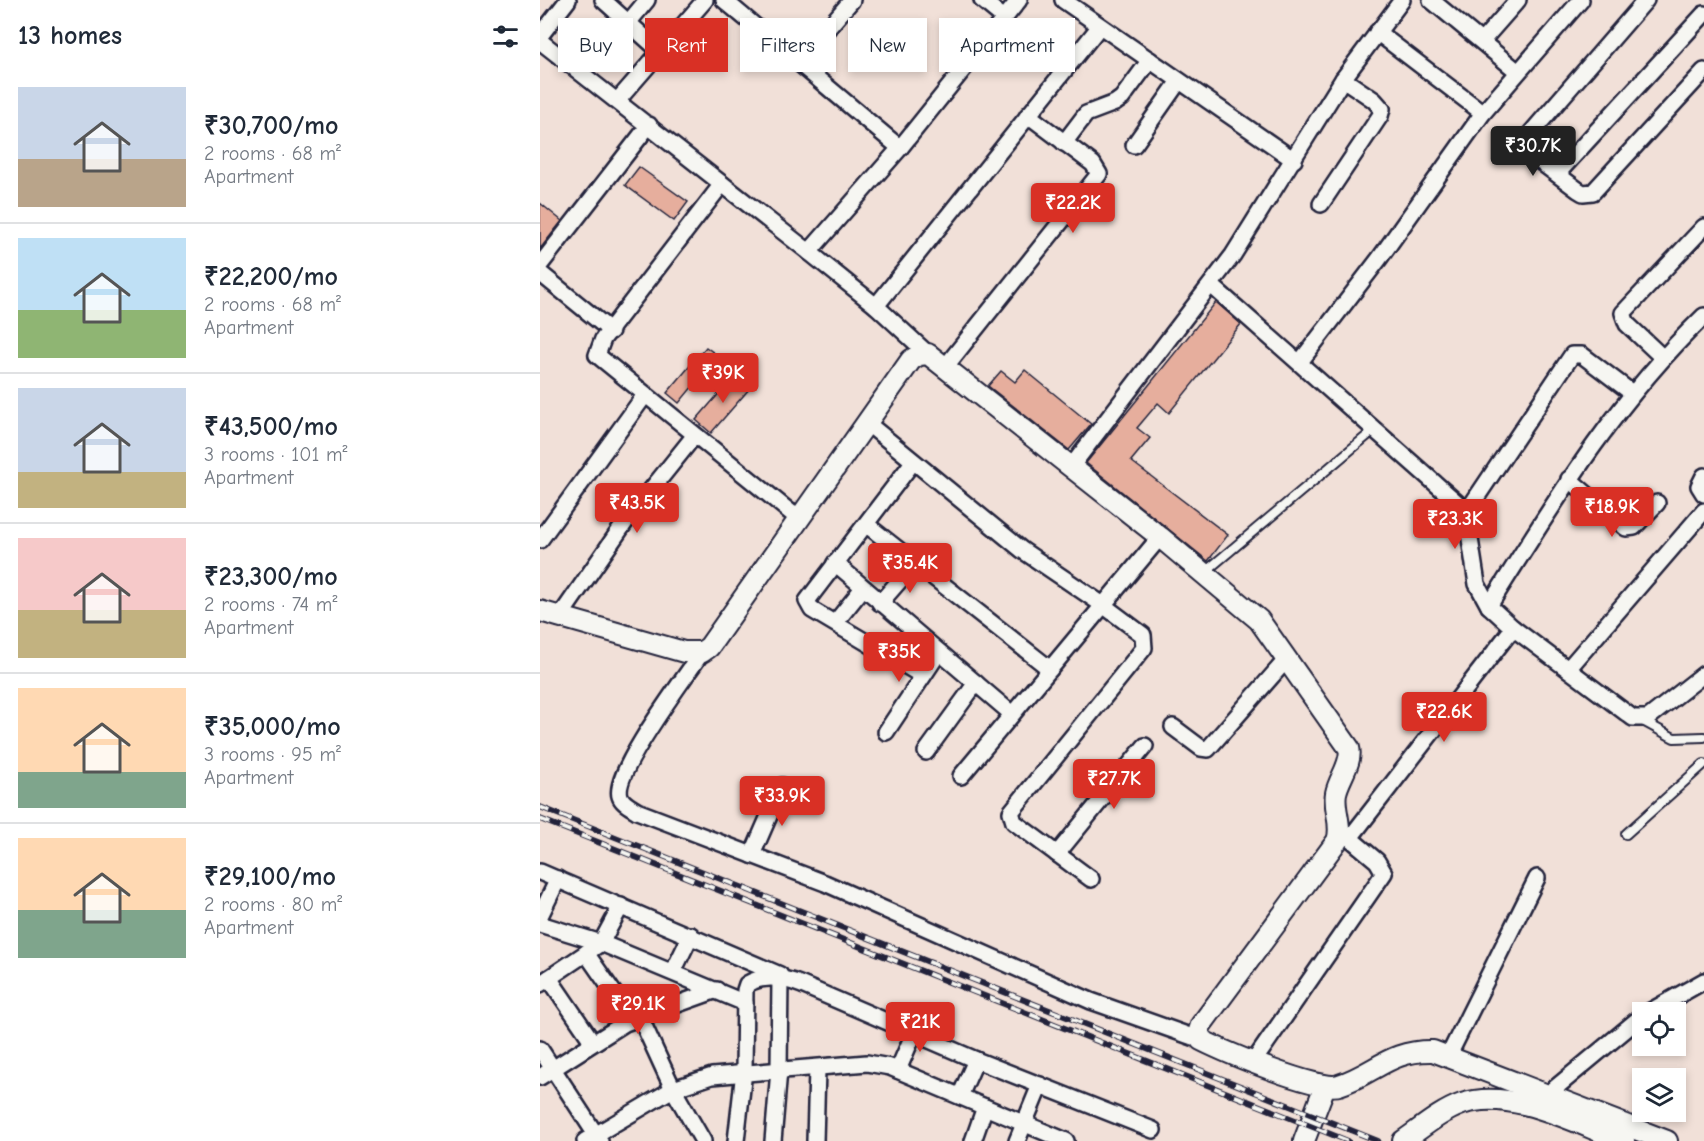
<!DOCTYPE html>
<meta charset="utf-8">
<style>
:root{--surface:#fff;--page:#f2f2f3;--text:#1f2937;--muted:#747a83;--line:#e0e1e3;--accent:#d93025}
body{margin:0;font-family:"Comic Neue",sans-serif;background:var(--page);color:var(--text);height:100vh;display:flex;flex-direction:column;font-size:22px;white-space:nowrap}
*{box-sizing:border-box;margin:0}
p{font-size:20px;color:var(--muted)}
.icon{flex:none;width:33px;height:33px;fill:none;stroke:currentColor;stroke-width:2;stroke-linecap:round;stroke-linejoin:round}
.map{position:relative;flex:1;overflow:hidden}
.drawer{display:flex;flex-direction:column;background:var(--surface);width:540px}
.drawer>*{flex:none}
.top-card{position:absolute;left:18px;top:18px;width:570px;height:54px;display:flex;gap:12px}
.buttons{position:absolute;left:1092px;top:1002px;display:grid;gap:12px}
.buttons a{display:grid;place-items:center;width:54px;height:54px;border-radius:0px;background:var(--surface);box-shadow:0 3px 9px #0003;font-size:30px}
.price{position:absolute;translate:-50% -51px;padding:0 14px;border-radius:6px;background:var(--accent);color:#fff;font-size:20px;line-height:39px;filter:drop-shadow(0 2px 3px #0008)}
.price::after{content:'';position:absolute;left:50%;top:36px;width:18px;height:14px;margin-left:-9px;background:inherit;clip-path:polygon(0 0,100% 0,50% 100%)}
.price.active{background:#222;color:#fff}
ul{padding:0;list-style:none}
li{display:flex;align-items:center;gap:18px;height:150px;padding:0 18px}
li+li{border-top:2px solid var(--line)}
li span{display:grid;place-items:center;flex:none;width:168px;height:120px;border-radius:0px;color:#555}
li>.icon{margin-inline-start:auto}
span .icon{width:72px;height:72px;fill:#fffc;stroke-width:1}
li b{font-size:26px}
h2{display:flex;justify-content:space-between;align-items:center;height:72px;padding:0 18px;font-size:26px}
.pill{padding:0 21px;border-radius:0px;background:var(--surface);box-shadow:0 3px 9px #0003;font-size:21px;line-height:54px}
.pill.active{background:var(--accent);color:#fff}
main{display:flex;flex:1;min-height:0}
.map>svg:first-child{display:block}
.building{fill:#e6ae9d;stroke:#22223b;stroke-width:1.5}
.lines{fill:none;stroke-linecap:round;stroke-linejoin:round}
.service-casing{stroke:#22223b;stroke-width:12}
.minor-casing{stroke:#22223b;stroke-width:20}
.tertiary-casing{stroke:#22223b;stroke-width:24}
.service{stroke:#f6f6f2;stroke-width:8}
.minor{stroke:#f6f6f2;stroke-width:15}
.tertiary{stroke:#f6f6f2;stroke-width:20}
.rail-casing{stroke:#22223b;stroke-width:6}
.rail{stroke:#f6f6f2;stroke-width:4;stroke-dasharray:11;stroke-linecap:butt}
</style>
<main>
<section class="drawer">
<h2>13 homes<svg class="icon" aria-label="filters" viewBox="0 0 24 24"><path d="M4 7h16M4 17h16"/><circle cx="9" cy="7" r="2"/><circle cx="15" cy="17" r="2"/></svg></h2>
<ul>
<li><span style="background:linear-gradient(#c9d6e8 60%,#b9a48a 0)"><svg class="icon" aria-label="home" viewBox="0 0 24 24"><path d="M3 11l9-7 9 7M6 9v11h12V9"/></svg></span><div><b>₹30,700/mo</b><p>2 rooms · 68 m²</p><p>Apartment</p></div></li>
<li><span style="background:linear-gradient(#bfe0f5 60%,#8fb573 0)"><svg class="icon" aria-label="home" viewBox="0 0 24 24"><path d="M3 11l9-7 9 7M6 9v11h12V9"/></svg></span><div><b>₹22,200/mo</b><p>2 rooms · 68 m²</p><p>Apartment</p></div></li>
<li><span style="background:linear-gradient(#c9d6e8 70%,#c2b280 0)"><svg class="icon" aria-label="home" viewBox="0 0 24 24"><path d="M3 11l9-7 9 7M6 9v11h12V9"/></svg></span><div><b>₹43,500/mo</b><p>3 rooms · 101 m²</p><p>Apartment</p></div></li>
<li><span style="background:linear-gradient(#f6c9c9 60%,#c2b280 0)"><svg class="icon" aria-label="home" viewBox="0 0 24 24"><path d="M3 11l9-7 9 7M6 9v11h12V9"/></svg></span><div><b>₹23,300/mo</b><p>2 rooms · 74 m²</p><p>Apartment</p></div></li>
<li><span style="background:linear-gradient(#ffd9b3 70%,#7fa58c 0)"><svg class="icon" aria-label="home" viewBox="0 0 24 24"><path d="M3 11l9-7 9 7M6 9v11h12V9"/></svg></span><div><b>₹35,000/mo</b><p>3 rooms · 95 m²</p><p>Apartment</p></div></li>
<li><span style="background:linear-gradient(#ffd9b3 60%,#7fa58c 0)"><svg class="icon" aria-label="home" viewBox="0 0 24 24"><path d="M3 11l9-7 9 7M6 9v11h12V9"/></svg></span><div><b>₹29,100/mo</b><p>2 rooms · 80 m²</p><p>Apartment</p></div></li>
</ul>
</section>
<div class="map">
<svg width="1164" height="1141" viewBox="0 0 1164 1141">
<rect width="100%" height="100%" fill="#f1e0d8"/>
<filter id="ink" filterUnits="userSpaceOnUse"><feTurbulence type="fractalNoise" baseFrequency=".0167" numOctaves="2"/><feDisplacementMap in="SourceGraphic" scale="12" xChannelSelector="R" yChannelSelector="G"/><feConvolveMatrix kernelMatrix="1 2 1 2 8 2 1 2 1" color-interpolation-filters="sRGB"/></filter>
<g filter="url(#ink)">
<!-- building -->
<g class="building">
<path d="M 99,167 L 148,202 L 134,221 L 85,185 Z"/>
<path d="M 0,203 L 22,221 L 0,249 Z"/>
<path d="M 676,302 L 701,324 L 629,413 L 618,403 L 597,428 L 610,438 L 591,461 L 688,535 L 668,561 L 546,463 Z"/>
<path d="M 166,347 L 178,356 L 139,403 L 127,393 Z"/>
<path d="M 485,370 L 551,424 L 529,450 L 448,386 L 461,371 L 475,382 Z"/>
<path d="M 195,375 L 210,388 L 171,433 L 156,420 Z"/>
</g>
<g class="lines">
<!-- service casing -->
<g class="service-casing">
<g id="service">
<path d="M 665,572 L 834,430"/>
<path d="M 1101,720 L 1134,738 L 1164,737"/>
<path d="M 1086,834 L 1164,764"/>
</g>
</g>
<!-- minor casing -->
<g class="minor-casing">
<g id="minor">
<path d="M 63,0 L 121,52"/>
<path d="M 184,0 L 360,148"/>
<path d="M 442,0 L 464,18"/>
<path d="M 523,0 L 754,160"/>
<path d="M 891,0 L 977,71"/>
<path d="M 1106,0 L 984,141 L 982,148 L 1038,190 L 1043,193 L 1053,192 L 1164,71"/>
<path d="M 88,23 L 107,0"/>
<path d="M 837,32 L 943,113"/>
<path d="M 0,36 L 28,0"/>
<path d="M 0,41 L 269,252 L 336,306 L 388,354"/>
<path d="M 942,41 L 978,0"/>
<path d="M 258,63 L 312,0"/>
<path d="M 78,100 L 165,0"/>
<path d="M 524,143 L 546,114 L 575,103 L 582,98 L 610,60"/>
<path d="M 594,145 L 639,81"/>
<path d="M 1017,174 L 1164,14"/>
<path d="M 182,184 L 63,339 L 57,355 L 260,520"/>
<path d="M 781,204 L 840,116 L 842,109 L 834,100 L 803,79"/>
<path d="M 269,252 L 360,148 L 479,0"/>
<path d="M 0,265 L 109,125"/>
<path d="M 0,273 L 71,331"/>
<path d="M 671,285 L 922,507 L 926,513 L 937,584 L 949,606 L 973,628 L 1093,718 L 1108,718 L 1164,674"/>
<path d="M 336,306 L 560,26"/>
<path d="M 1122,357 L 1087,324 L 1083,313 L 1164,227"/>
<path d="M 760,362 L 839,259 L 943,113 L 1041,0"/>
<path d="M 406,366 L 559,174 L 553,164 L 488,115"/>
<path d="M 327,423 L 482,550 L 563,605 L 603,635 L 604,648 L 471,812 L 474,822 L 551,879"/>
<path d="M 373,462 L 267,601 L 272,610 L 383,676"/>
<path d="M 531,467 L 693,255 L 803,79 L 862,0"/>
<path d="M 1164,476 L 1159,486 L 1164,494"/>
<path d="M 1029,479 L 1086,528 L 1094,527 L 1117,503"/>
<path d="M 926,513 L 1032,355 L 1042,355 L 1092,393"/>
<path d="M 327,525 L 510,669"/>
<path d="M 0,540 L 105,395"/>
<path d="M 295,563 L 472,714"/>
<path d="M 340,603 L 375,563"/>
<path d="M 949,606 C 1015,501 1074,403 1164,316"/>
<path d="M 19,618 L 86,521 L 155,435"/>
<path d="M 295,623 L 323,588"/>
<path d="M 162,652 C 147,675 72,773 80,796 C 82,803 91,807 97,811 L 285,883 L 551,1001 L 661,1040"/>
<path d="M 1028,669 L 1164,511"/>
<path d="M 633,727 L 661,748 L 668,749 L 746,660"/>
<path d="M 346,732 L 399,652"/>
<path d="M 386,752 L 436,683"/>
<path d="M 421,776 L 620,537"/>
<path d="M 810,838 L 973,628"/>
<path d="M 517,854 L 605,746"/>
<path d="M 212,855 L 242,786"/>
<path d="M 0,872 L 240,975"/>
<path d="M 0,916 L 18,879"/>
<path d="M 0,924 L 61,943 L 205,1003"/>
<path d="M 46,953 L 92,1019"/>
<path d="M 133,972 L 151,935"/>
<path d="M 9,978 L 52,1041"/>
<path d="M 0,984 L 61,943 L 81,906"/>
<path d="M 1109,1012 L 1164,981"/>
<path d="M 100,1017 L 133,1089 L 163,1141"/>
<path d="M 0,1049 L 60,1141"/>
<path d="M 909,1055 L 997,878"/>
<path d="M 714,1061 L 844,873 L 837,861 L 799,829"/>
<path d="M 358,1070 L 374,1033"/>
<path d="M 0,1077 L 85,1023 L 177,990"/>
<path d="M 1008,1094 L 1102,1016"/>
<path d="M 420,1096 L 436,1060"/>
<path d="M 45,1141 L 133,1089 L 172,1076 L 327,1063 L 350,1067 L 526,1141"/>
<path d="M 196,1141 L 204,1071 L 205,990 L 207,984 C 224,974 245,978 262,985 L 436,1060 L 613,1130"/>
<path d="M 233,1141 L 239,1070 L 240,978"/>
<path d="M 275,1141 L 277,1069"/>
<path d="M 433,1141 L 445,1107"/>
<path d="M 477,1141 L 500,1085"/>
</g>
</g>
<!-- tertiary casing -->
<g class="tertiary-casing">
<g id="tertiary">
<path d="M 0,611 L 144,652 L 162,652 L 169,647 L 371,360 L 379,355 L 388,354 L 620,537 L 719,620 L 809,748 C 813,762 799,778 796,793 C 793,809 803,825 797,841 L 661,1025 L 659,1031 L 661,1040 C 683,1051 779,1092 799,1085 C 836,1073 849,1050 893,1051 L 1127,1141"/>
<path d="M 764,1141 L 785,1086"/>
<path d="M 863,1141 C 882,1128 900,1112 922,1104 C 971,1087 1037,1124 1084,1141"/>
</g>
</g>
<!-- service -->
<use href="#service" class="service"/>
<!-- minor -->
<use href="#minor" class="minor"/>
<!-- tertiary -->
<use href="#tertiary" class="tertiary"/>
<!-- rail casing -->
<g class="rail-casing">
<g id="rail">
<path d="M 0,807 L 838,1141"/>
<path d="M 0,819 L 808,1141"/>
</g>
</g>
<!-- rail -->
<use href="#rail" class="rail"/>
</g>
</g>
</svg>
<div class="buttons">
<a><svg class="icon" aria-label="locate" viewBox="0 0 24 24"><circle cx="12" cy="12" r="6"/><path d="M12 2v4M12 18v4M2 12h4M18 12h4"/></svg></a>
<a><svg class="icon" aria-label="layers" viewBox="0 0 24 24"><path d="M12 4l9 5-9 5-9-5zM3 14l9 5 9-5"/></svg></a>
</div>
<b class="price active" style="left:993px;top:177px">₹30.7K</b>
<b class="price" style="left:533px;top:234px">₹22.2K</b>
<b class="price" style="left:183px;top:404px">₹39K</b>
<b class="price" style="left:97px;top:534px">₹43.5K</b>
<b class="price" style="left:1072px;top:538px">₹18.9K</b>
<b class="price" style="left:915px;top:550px">₹23.3K</b>
<b class="price" style="left:370px;top:594px">₹35.4K</b>
<b class="price" style="left:359px;top:683px">₹35K</b>
<b class="price" style="left:904px;top:743px">₹22.6K</b>
<b class="price" style="left:574px;top:810px">₹27.7K</b>
<b class="price" style="left:242px;top:827px">₹33.9K</b>
<b class="price" style="left:98px;top:1035px">₹29.1K</b>
<b class="price" style="left:380px;top:1053px">₹21K</b>
<div class="top-card">
<a class="pill">Buy</a>
<a class="pill active">Rent</a>
<a class="pill">Filters</a>
<a class="pill">New</a>
<a class="pill">Apartment</a>
</div>
</div>
</main>
